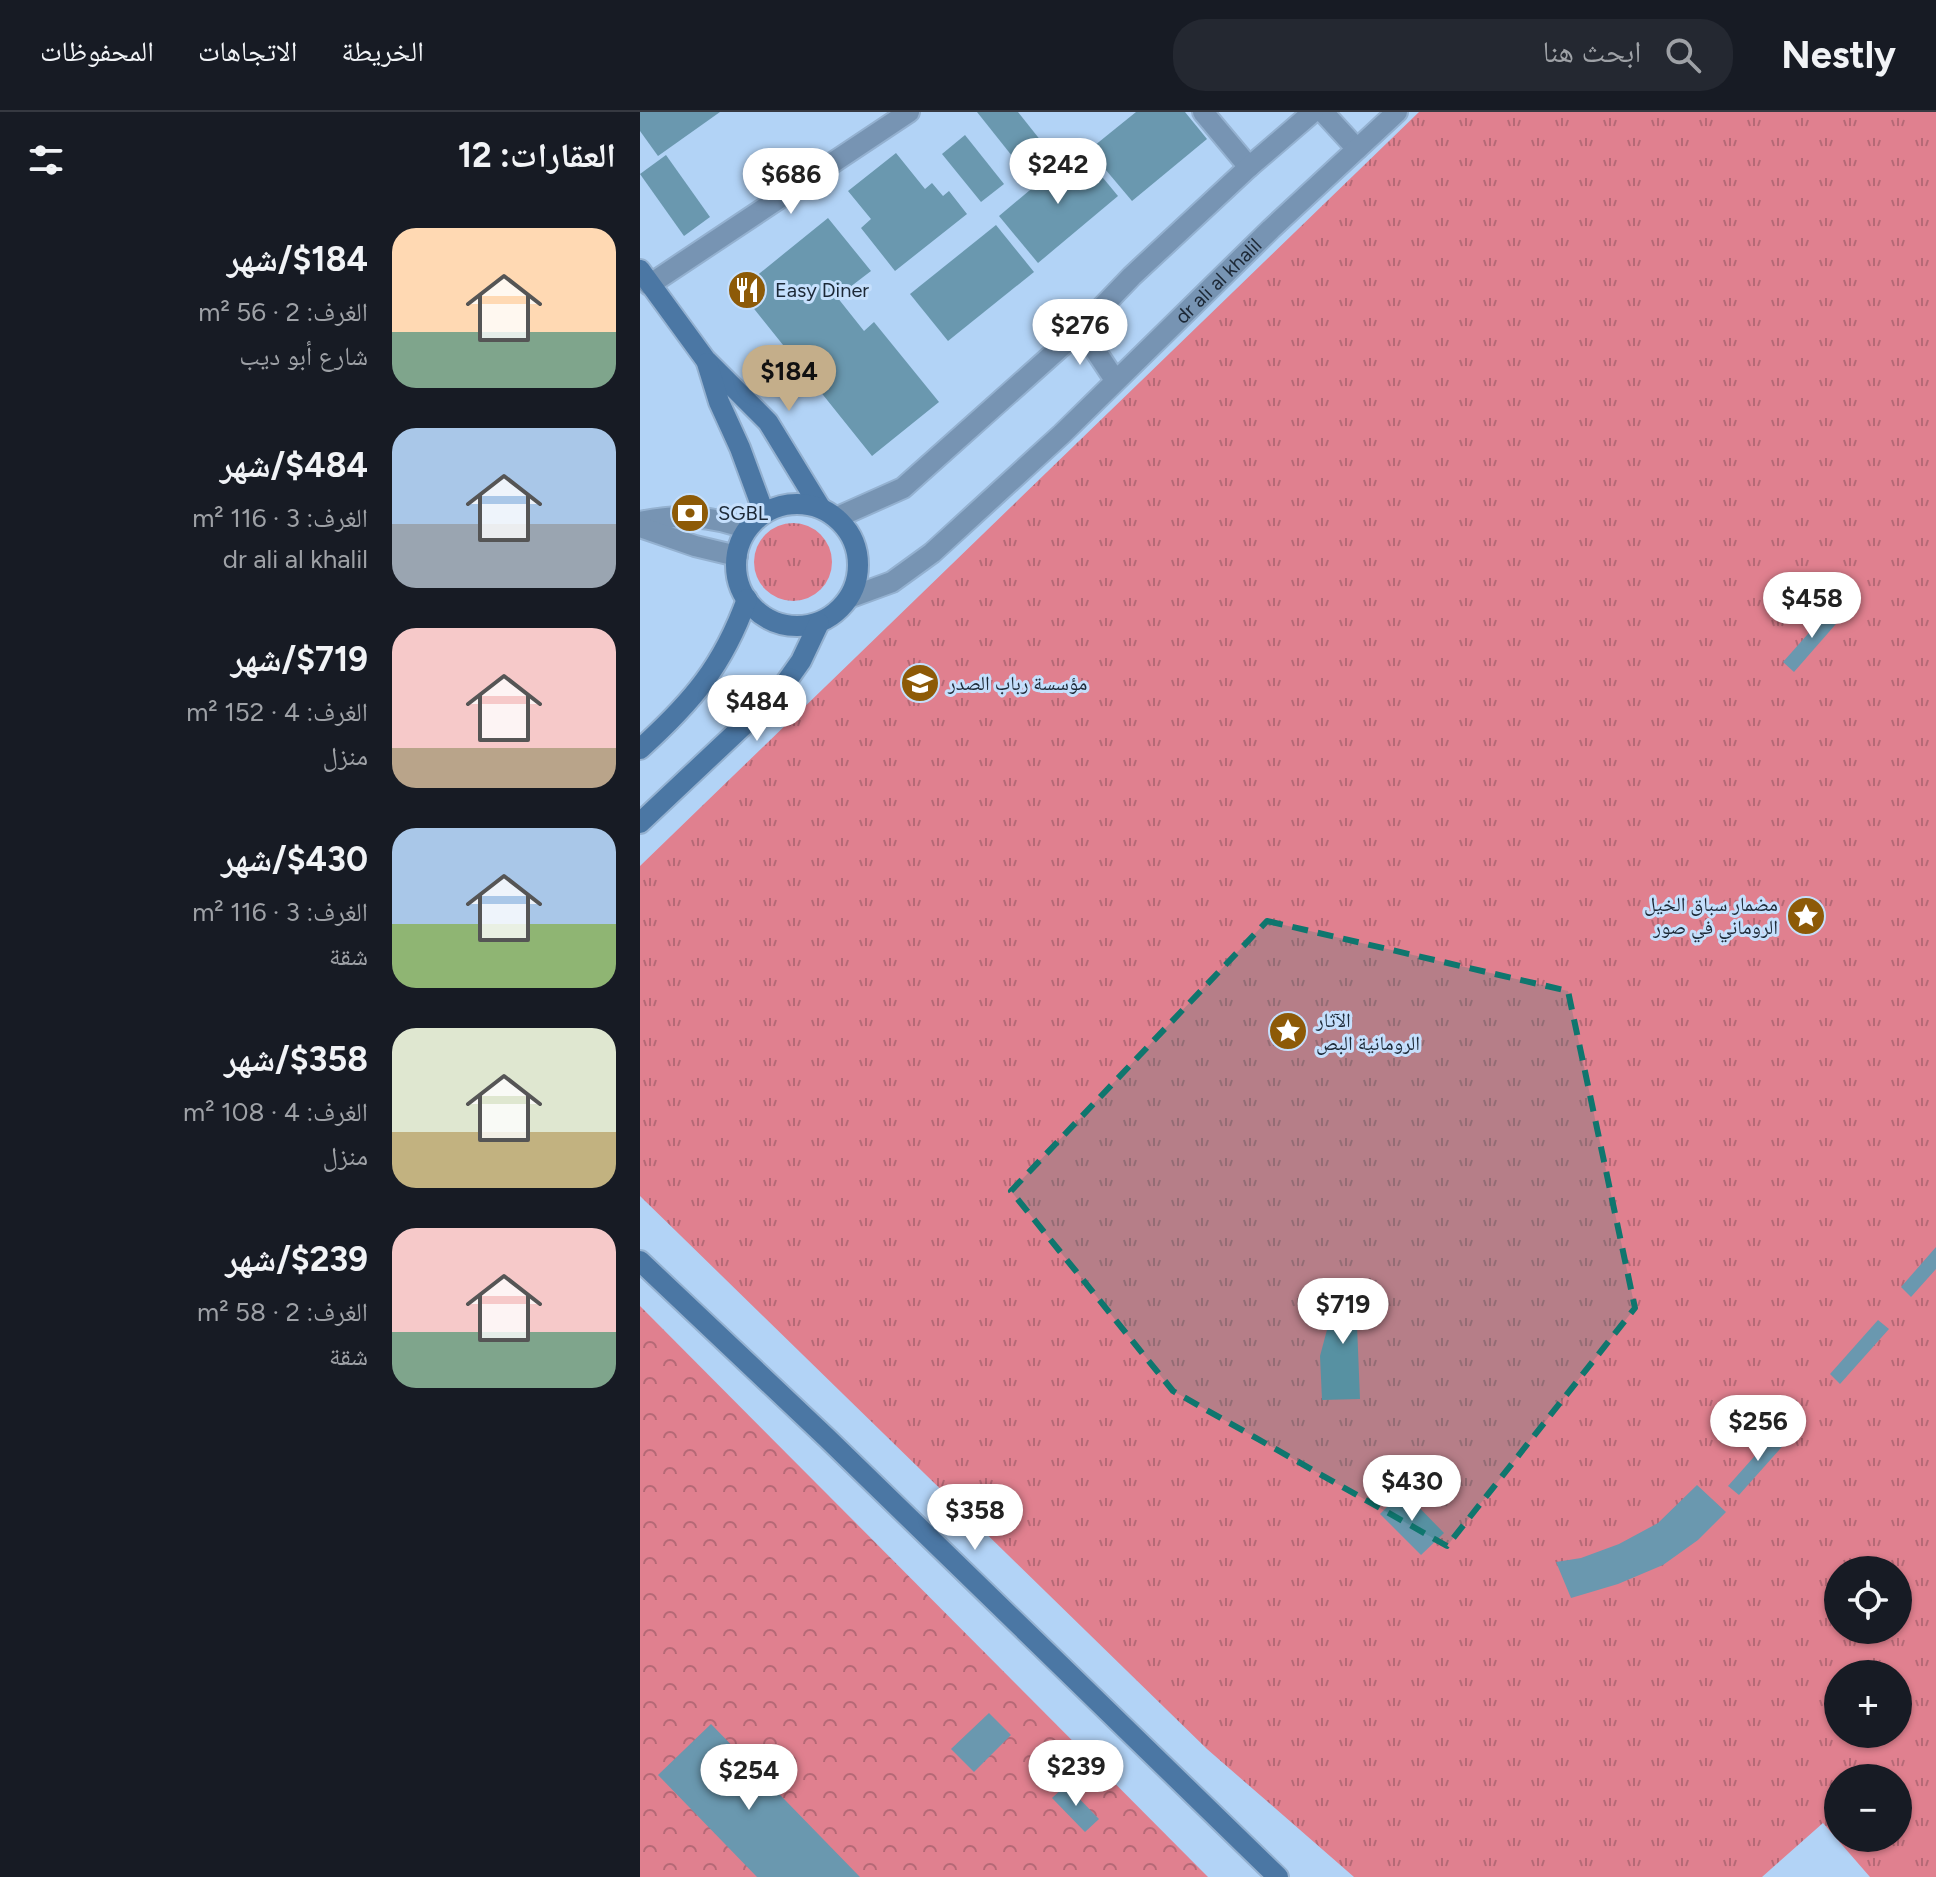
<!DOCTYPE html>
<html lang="ar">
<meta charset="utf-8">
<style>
:root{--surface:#171b24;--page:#242831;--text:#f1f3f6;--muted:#9ea1a6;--line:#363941;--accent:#c4ae8a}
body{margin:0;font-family:Figtree,"Noto Naskh Arabic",sans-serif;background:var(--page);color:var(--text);direction:rtl;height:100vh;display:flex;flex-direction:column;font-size:30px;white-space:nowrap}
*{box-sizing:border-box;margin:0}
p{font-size:26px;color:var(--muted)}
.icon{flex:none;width:44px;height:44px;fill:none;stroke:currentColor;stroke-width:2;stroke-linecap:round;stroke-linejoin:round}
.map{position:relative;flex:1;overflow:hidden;direction:ltr}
.details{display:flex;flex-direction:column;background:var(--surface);width:640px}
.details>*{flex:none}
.tools{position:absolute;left:1184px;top:1444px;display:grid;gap:16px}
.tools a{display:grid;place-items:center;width:88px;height:88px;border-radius:50%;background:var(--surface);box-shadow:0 2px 6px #0004;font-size:40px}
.price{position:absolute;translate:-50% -68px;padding:0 18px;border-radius:28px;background:#fff;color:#222;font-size:26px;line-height:52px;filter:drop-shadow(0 2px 4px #0008)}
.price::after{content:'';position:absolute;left:50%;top:48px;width:24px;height:18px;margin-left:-12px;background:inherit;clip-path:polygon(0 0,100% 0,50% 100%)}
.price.on{background:var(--accent);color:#111}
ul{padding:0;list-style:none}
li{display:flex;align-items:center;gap:24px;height:200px;padding:0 24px}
li span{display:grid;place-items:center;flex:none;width:224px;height:160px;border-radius:24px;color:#555}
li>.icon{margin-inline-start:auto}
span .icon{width:96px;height:96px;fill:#fffc;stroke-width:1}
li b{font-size:34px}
h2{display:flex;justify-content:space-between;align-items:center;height:96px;padding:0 24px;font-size:34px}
header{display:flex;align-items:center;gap:48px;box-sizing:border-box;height:112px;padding:0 40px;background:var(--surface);border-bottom:2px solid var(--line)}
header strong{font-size:38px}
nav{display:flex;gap:44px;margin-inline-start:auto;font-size:28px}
.search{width:560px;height:72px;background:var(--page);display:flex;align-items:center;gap:20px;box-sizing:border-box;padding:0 28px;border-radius:32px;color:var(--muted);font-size:30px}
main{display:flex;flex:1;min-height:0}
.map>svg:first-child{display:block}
.grass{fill:url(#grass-tufts);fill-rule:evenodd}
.forest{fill:url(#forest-crowns)}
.building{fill:#6a98af}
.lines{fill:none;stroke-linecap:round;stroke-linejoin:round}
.minor-casing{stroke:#94b1d0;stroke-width:24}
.tertiary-casing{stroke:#94b1d0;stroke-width:24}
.secondary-casing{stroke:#94b1d0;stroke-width:24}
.minor{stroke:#7794b3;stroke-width:20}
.tertiary{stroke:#7794b3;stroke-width:20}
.secondary{stroke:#4b77a4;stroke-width:20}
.marked{fill:#0f766e;fill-opacity:0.2;stroke:#0f766e;stroke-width:6;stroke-dasharray:16 10;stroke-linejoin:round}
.labels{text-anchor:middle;stroke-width:6;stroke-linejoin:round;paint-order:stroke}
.street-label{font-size:20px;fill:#1c2836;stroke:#c5dffc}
.poi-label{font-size:20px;fill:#1c2836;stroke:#c5dffc;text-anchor:start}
</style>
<header>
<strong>Nestly</strong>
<div class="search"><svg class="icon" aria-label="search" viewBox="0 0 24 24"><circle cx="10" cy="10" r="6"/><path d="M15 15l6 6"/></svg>ابحث هنا</div>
<nav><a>الخريطة</a><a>الاتجاهات</a><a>المحفوظات</a></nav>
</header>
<main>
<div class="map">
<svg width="1296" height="1765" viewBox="0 0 1296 1765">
<defs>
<pattern id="grass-tufts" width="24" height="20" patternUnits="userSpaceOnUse" patternTransform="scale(2)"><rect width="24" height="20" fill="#e0808f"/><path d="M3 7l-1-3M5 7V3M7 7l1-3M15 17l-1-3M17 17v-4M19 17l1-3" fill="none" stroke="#b56976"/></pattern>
<pattern id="forest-crowns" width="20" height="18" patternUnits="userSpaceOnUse" patternTransform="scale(2)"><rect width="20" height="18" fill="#e0808f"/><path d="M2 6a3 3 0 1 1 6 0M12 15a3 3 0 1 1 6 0" fill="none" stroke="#b56976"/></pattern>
</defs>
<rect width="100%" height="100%" fill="#b2d3f6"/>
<!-- grass -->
<g class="grass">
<path d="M 779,0 L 1296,0 L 1296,1765 L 1230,1765 L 1183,1711 L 1122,1765 L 714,1765 L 567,1637 L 0,1084 L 0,754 ZM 1198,1458 L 1258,1458 L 1258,1518 L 1198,1518 ZM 1198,1562 L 1258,1562 L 1258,1622 L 1198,1622 ZM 1198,1666 L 1258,1666 L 1258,1726 L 1198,1726 Z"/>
<circle cx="153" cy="450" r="39"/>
</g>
<!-- forest -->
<path class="forest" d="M 0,1194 L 568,1765 L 0,1765 Z"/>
<!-- building -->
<g class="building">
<path d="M 0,0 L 80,0 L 18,44 L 0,19 Z"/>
<path d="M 337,0 L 378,0 L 409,39 L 384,59 Z"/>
<path d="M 496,0 L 545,0 L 567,27 L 492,89 L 449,38 Z"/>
<path d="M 325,23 L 364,72 L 341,90 L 302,42 Z"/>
<path d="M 439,37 L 478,84 L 398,151 L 359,104 Z"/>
<path d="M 256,41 L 285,77 L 292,71 L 303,84 L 309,79 L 327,102 L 255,159 L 221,116 L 231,107 L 208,79 Z"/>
<path d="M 26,43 L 70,105 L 44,124 L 0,62 Z"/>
<path d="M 188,106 L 231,159 L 197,185 L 224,219 L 234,210 L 299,290 L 232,344 L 99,178 Z"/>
<path d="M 356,113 L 394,160 L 308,229 L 270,182 Z"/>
<path d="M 1191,496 L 1202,505 L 1154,560 L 1143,550 Z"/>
<path d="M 1296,1135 L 1296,1157 L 1271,1185 L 1261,1175 Z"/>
<path d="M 700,1169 L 727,1176 L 717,1213 L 720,1287 L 682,1288 L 680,1244 Z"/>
<path d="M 1238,1208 L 1249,1217 L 1200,1272 L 1190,1262 Z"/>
<path d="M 1137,1319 L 1147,1329 L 1099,1383 L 1088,1374 Z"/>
<path d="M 1057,1373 L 1086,1400 L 1058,1428 L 1023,1453 L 978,1472 L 931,1486 L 916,1450 L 941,1446 L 979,1432 L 1018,1411 Z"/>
<path d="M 763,1379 L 804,1421 L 781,1443 L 740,1402 Z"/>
<path d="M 349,1601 L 371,1623 L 334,1660 L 311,1637 Z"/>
<path d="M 71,1612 L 220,1765 L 117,1765 L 18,1663 Z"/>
<path d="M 426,1673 L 459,1707 L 445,1720 L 412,1686 Z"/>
</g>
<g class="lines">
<!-- minor casing -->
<g class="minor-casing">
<g id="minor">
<path d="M 563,0 L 609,55"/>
<path d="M 9,173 L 269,0"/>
<path d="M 0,410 C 38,402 70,403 107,417"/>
<path d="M 0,415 L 55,434 L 97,444"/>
</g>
</g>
<!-- tertiary casing -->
<g class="tertiary-casing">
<g id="tertiary">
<path d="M 683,0 L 717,37"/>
<path d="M 441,217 L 475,268"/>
<path d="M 198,405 L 263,376 L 441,217 L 492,164 L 609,55 L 673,0"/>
<path id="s1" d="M 211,485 L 252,470 L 292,441 L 422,322 L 631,117 L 757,0"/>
</g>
</g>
<!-- secondary casing -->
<g class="secondary-casing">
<g id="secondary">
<path d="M 0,158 L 65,247 L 128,310 L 180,395"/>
<path d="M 67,251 L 79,290 L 100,336 L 124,401"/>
<circle cx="157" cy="453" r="61"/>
<path d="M 0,637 C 52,590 83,554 107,487"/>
<path d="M 0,711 L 139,580 L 161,549 L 179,511"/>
<path d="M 0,1149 L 187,1326 L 638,1765"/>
</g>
</g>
<!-- minor -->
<use href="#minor" class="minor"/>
<!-- tertiary -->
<use href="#tertiary" class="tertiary"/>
<!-- secondary -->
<use href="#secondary" class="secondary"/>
</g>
<!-- marked area -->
<path class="marked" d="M 627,809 L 928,879 L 995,1196 L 807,1434 L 533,1279 L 371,1079 Z"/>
<!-- icons -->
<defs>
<g id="restaurant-disc" transform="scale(2)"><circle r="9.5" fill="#8d5a07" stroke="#c5dffc"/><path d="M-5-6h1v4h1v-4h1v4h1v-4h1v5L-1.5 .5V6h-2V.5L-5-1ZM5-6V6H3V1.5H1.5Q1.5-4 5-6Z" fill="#fff"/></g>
<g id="bank-disc" transform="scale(2)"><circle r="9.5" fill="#8d5a07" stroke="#c5dffc"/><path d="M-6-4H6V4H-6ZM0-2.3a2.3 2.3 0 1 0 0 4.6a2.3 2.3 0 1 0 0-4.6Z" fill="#fff"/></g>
<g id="school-disc" transform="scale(2)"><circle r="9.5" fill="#8d5a07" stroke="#c5dffc"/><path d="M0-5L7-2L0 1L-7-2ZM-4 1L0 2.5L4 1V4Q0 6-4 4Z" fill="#fff"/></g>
<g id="sight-disc" transform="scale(2)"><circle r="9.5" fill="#8d5a07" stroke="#c5dffc"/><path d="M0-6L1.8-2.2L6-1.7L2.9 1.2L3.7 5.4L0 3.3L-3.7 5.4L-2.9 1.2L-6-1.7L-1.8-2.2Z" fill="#fff"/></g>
</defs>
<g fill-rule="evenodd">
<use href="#restaurant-disc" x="107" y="178"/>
<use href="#bank-disc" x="50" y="401"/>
<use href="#school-disc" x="280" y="571"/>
<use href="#sight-disc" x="1166" y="804"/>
<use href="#sight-disc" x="648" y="919"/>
</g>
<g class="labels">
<!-- street labels -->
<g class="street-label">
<text dy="7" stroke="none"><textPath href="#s1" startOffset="488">dr ali al khalil</textPath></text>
</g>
<!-- poi labels -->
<g class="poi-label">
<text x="135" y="185">Easy Diner</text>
<text x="78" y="408">SGBL</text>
<text x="308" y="578">مؤسسة رباب الصدر</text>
<text x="1138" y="799" text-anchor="end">مضمار سباق الخيل<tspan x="1138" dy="23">الروماني في صور</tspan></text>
<text x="676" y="915">الآثار<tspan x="676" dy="23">الرومانية البص</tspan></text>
</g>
</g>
</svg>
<div class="tools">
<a><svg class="icon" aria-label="locate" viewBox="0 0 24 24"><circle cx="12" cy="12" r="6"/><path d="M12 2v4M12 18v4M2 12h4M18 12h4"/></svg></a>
<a>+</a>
<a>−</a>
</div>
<b class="price" style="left:418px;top:94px">$242</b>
<b class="price" style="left:151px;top:104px">$686</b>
<b class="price" style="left:440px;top:255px">$276</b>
<b class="price on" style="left:149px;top:301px">$184</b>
<b class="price" style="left:1172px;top:528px">$458</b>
<b class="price" style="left:117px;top:631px">$484</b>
<b class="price" style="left:703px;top:1234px">$719</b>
<b class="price" style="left:1118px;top:1351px">$256</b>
<b class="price" style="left:772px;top:1411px">$430</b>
<b class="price" style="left:335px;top:1440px">$358</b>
<b class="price" style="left:436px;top:1696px">$239</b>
<b class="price" style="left:109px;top:1700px">$254</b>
</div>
<section class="details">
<h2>العقارات: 12<svg class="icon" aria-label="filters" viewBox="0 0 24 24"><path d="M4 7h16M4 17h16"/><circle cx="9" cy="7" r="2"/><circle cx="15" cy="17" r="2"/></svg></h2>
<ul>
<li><span style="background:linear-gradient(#ffd9b3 65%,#7fa58c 0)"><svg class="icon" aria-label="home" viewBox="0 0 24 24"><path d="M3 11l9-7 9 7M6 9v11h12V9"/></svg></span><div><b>$184/شهر</b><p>الغرف: 2 · 56 m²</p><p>شارع أبو ديب</p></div></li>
<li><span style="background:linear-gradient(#a9c7e8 60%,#9aa5b1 0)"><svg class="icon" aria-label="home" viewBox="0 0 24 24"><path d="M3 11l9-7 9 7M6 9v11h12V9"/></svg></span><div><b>$484/شهر</b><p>الغرف: 3 · 116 m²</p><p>dr ali al khalil</p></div></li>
<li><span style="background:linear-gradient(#f6c9c9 75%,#b9a48a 0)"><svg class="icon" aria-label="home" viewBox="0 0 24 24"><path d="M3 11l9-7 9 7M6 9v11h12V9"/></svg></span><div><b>$719/شهر</b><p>الغرف: 4 · 152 m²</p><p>منزل</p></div></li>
<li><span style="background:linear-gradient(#a9c7e8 60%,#8fb573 0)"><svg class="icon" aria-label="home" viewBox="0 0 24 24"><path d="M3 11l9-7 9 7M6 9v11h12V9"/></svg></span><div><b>$430/شهر</b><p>الغرف: 3 · 116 m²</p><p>شقة</p></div></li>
<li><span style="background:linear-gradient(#dfe7d0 65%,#c2b280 0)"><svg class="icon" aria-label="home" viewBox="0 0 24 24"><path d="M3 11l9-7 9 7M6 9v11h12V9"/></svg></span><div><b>$358/شهر</b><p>الغرف: 4 · 108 m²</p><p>منزل</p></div></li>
<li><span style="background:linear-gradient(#f6c9c9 65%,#7fa58c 0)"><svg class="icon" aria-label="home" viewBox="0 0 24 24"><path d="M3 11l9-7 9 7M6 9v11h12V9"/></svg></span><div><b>$239/شهر</b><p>الغرف: 2 · 58 m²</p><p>شقة</p></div></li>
</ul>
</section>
</main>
